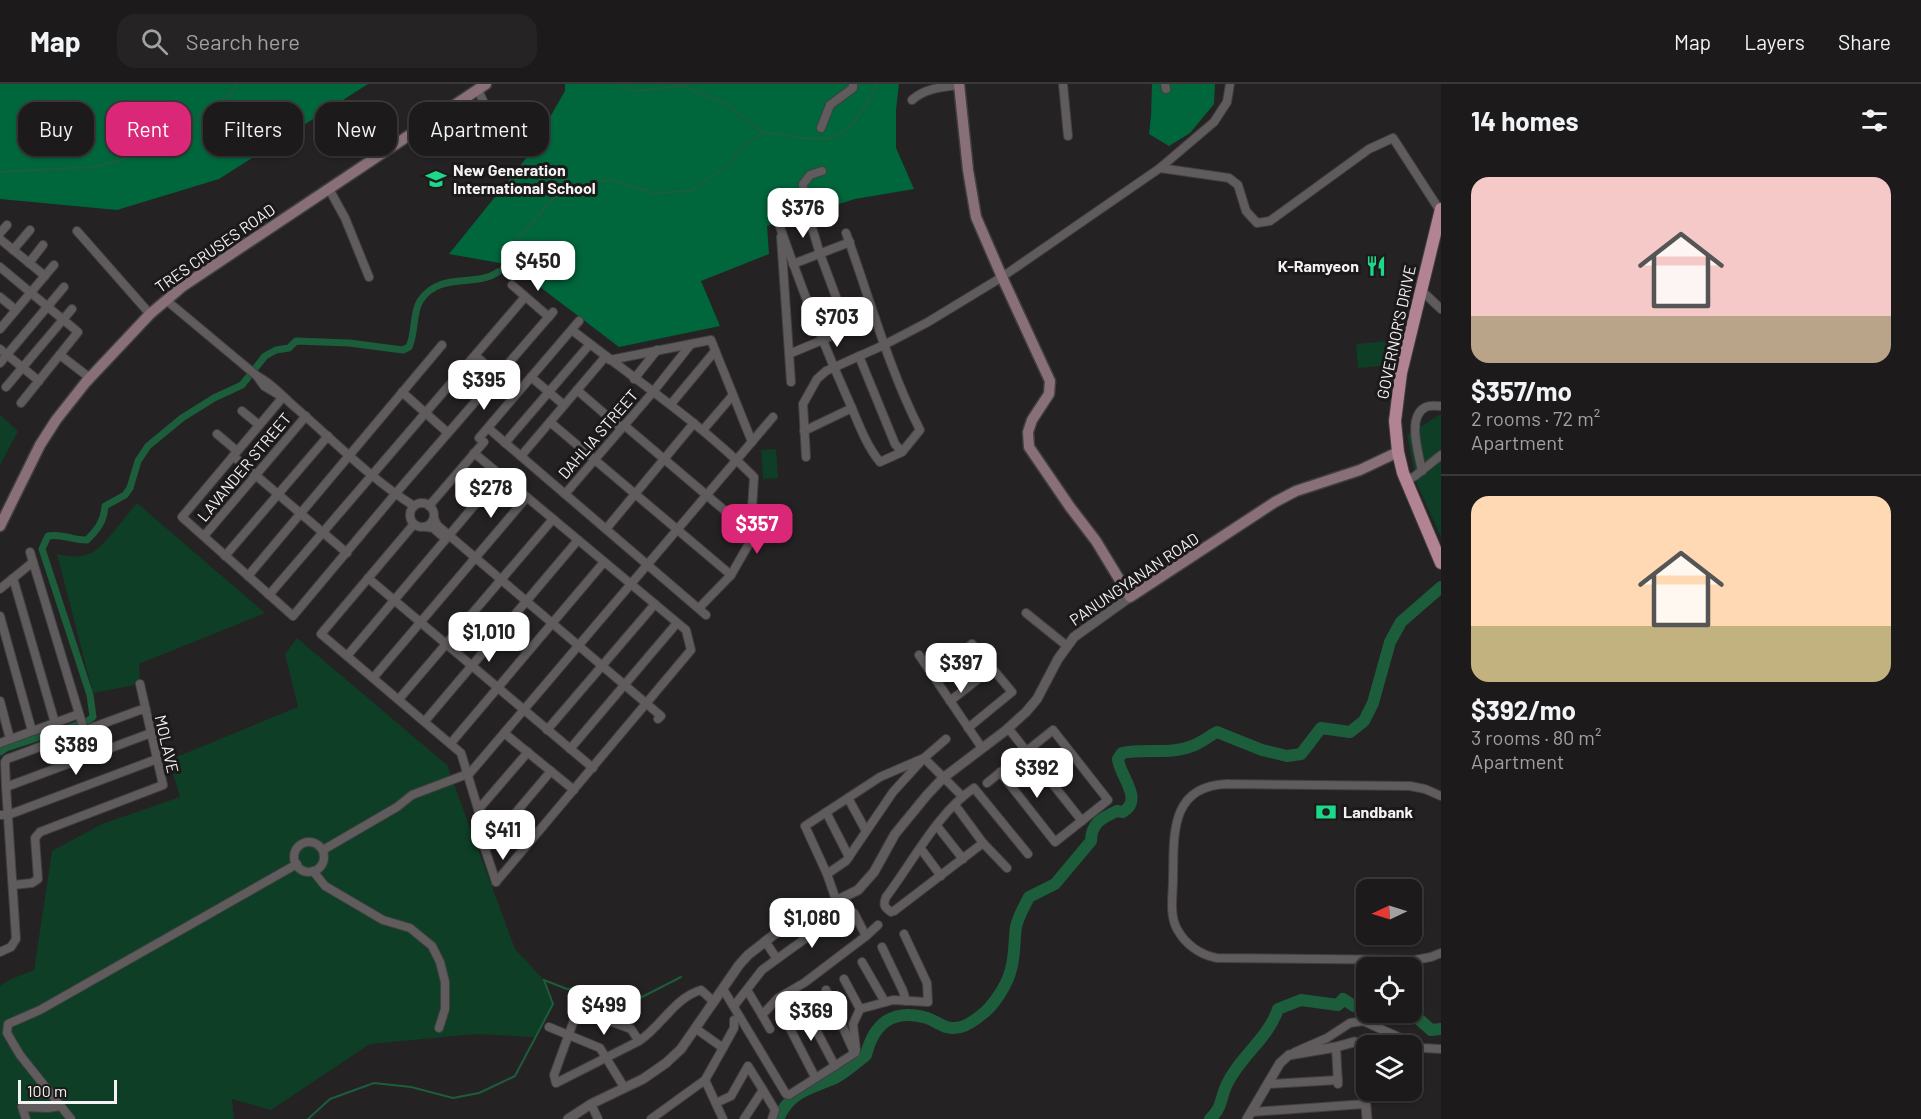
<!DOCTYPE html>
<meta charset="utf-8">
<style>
:root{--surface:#1c1a1a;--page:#252323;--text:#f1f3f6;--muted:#a0a1a2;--line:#3a3839;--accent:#db2777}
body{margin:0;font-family:Barlow,sans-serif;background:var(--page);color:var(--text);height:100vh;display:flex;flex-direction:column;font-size:22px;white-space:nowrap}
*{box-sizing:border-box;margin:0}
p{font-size:20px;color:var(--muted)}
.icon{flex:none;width:33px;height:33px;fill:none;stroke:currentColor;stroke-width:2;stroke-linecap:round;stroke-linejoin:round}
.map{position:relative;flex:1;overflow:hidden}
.drawer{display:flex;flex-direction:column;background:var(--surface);width:480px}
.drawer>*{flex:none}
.guide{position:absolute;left:18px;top:18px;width:570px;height:54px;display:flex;gap:12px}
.needle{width:39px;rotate:266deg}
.buttons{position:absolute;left:1356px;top:795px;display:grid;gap:12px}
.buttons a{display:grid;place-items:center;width:66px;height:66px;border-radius:12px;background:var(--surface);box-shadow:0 2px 4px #0004,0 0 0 2px var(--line);font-size:30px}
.scale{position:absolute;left:18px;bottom:15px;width:99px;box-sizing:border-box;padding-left:6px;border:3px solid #f5f2f3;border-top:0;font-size:16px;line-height:21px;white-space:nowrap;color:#f5f2f3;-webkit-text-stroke:4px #1c191a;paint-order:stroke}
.price{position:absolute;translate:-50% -51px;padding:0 14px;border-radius:12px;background:#fff;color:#222;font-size:20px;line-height:39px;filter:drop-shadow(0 2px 3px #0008)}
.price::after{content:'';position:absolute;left:50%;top:36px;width:18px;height:14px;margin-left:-9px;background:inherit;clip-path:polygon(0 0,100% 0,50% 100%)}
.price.selected{background:var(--accent);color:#fff}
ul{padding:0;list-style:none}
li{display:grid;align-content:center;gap:12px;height:318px;padding:0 30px}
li+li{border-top:2px solid var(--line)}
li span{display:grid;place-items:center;height:186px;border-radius:18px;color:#555}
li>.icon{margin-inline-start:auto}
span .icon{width:108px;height:108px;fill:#fffc;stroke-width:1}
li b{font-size:26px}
h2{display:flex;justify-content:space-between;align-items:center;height:72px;padding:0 30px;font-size:26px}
.tag{padding:0 21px;border-radius:18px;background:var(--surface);box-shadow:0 2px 4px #0004,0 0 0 2px var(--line);font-size:21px;line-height:54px}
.tag.selected{background:var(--accent);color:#fff}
header{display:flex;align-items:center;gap:36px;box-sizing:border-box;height:84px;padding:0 30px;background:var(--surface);border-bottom:2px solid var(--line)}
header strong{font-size:28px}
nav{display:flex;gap:33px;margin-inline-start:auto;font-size:21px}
.search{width:420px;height:54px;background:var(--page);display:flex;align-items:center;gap:15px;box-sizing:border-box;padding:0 21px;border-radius:18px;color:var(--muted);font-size:22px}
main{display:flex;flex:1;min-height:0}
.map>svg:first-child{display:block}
.green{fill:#0e3e26}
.forest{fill:#00663c}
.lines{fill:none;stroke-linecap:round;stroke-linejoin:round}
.stream{stroke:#1c5d3c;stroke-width:2}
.canal{stroke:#1c5d3c;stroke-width:7}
.river{stroke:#1c5d3c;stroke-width:12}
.minor-casing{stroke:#413f40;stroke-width:10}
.tertiary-casing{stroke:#413f40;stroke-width:11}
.secondary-casing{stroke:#413f40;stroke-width:13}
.primary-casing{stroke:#413f40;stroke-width:14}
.minor{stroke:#605c5d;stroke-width:8}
.tertiary{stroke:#605c5d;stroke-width:9}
.secondary{stroke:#897078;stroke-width:10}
.primary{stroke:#b28393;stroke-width:12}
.labels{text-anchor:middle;stroke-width:6;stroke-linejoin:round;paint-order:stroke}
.poi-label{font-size:16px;font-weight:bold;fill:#f5f2f3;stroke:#1c191a;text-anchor:start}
.street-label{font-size:16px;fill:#f5f2f3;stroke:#1c191a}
</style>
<header>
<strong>Map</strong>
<div class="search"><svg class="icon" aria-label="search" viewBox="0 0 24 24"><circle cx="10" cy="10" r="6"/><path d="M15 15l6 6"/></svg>Search here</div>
<nav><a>Map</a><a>Layers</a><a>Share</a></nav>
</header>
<main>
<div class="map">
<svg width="1441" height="1035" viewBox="0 0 1441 1035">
<rect width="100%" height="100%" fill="#252223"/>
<!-- green -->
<g class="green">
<path d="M 1387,257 L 1389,281 L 1358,284 L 1356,260 Z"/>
<path d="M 1441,330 L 1441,453 L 1417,400 L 1407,351 Z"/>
<path d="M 0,331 L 18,347 L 0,381 Z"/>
<path d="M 776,365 L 778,394 L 763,395 L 761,366 Z"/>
<path d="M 137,419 L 265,529 L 139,580 L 140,600 L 93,609 L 57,470 C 67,473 80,474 91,469 C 103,464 127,430 137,419 Z"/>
<path d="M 297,554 L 447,681 L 515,865 L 544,896 L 553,920 L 534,953 L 475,950 L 370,960 L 271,1026 L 232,1015 L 234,1035 L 0,1035 L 0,902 L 11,895 L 34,886 L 52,767 L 102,740 L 180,713 L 169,676 L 298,623 L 285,570 Z"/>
</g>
<!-- forest -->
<g class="forest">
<path d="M 0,0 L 368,0 L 219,95 L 117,126 L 0,115 Z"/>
<path d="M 565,0 L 899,0 L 896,26 L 896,64 L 914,105 L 855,115 L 767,142 L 769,170 L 701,197 L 720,242 L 619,263 L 511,181 L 449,170 L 527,73 L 565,7 Z"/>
<path d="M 1152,0 L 1215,0 L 1214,20 L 1190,49 L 1169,62 L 1149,50 L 1151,32 Z"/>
</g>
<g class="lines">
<!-- stream -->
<g class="stream">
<path d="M 620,0 L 634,7 L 681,2 L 723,18 L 763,48"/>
<path d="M 0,88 L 94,83 L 132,73 L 232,9 L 237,0"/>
<path d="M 498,188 L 521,151 L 555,113 L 575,101 L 610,96 L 655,109 L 690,107 L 732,78 L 742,63 L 763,48 C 782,50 809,57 829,54 C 849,51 869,18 877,0"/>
<path d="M 544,896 L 567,905 L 582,904 L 608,907 L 640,914 L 681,893"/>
<path d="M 308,1035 L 330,1015 L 374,999 L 411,1003 L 453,1014 L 479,1009 L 515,992 L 553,920 L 544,896"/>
</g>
<!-- canal -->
<path class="canal" d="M 0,668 L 6,664 L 86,638 L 93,633 L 90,611 L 42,465 L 48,452 C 61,449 74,457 87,456 C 98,445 104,437 105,422 L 125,411 L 130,404 L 138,377 L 148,362 L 182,334 L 214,314 L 242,301 L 265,272 L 276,266 L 289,264 L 296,257 L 349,259 L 403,266 L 409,263 C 416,248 412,231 420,217 C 439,187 475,204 498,188"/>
<!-- river -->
<g class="river">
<path d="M 1411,928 L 1431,946 L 1441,945"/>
<path d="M 778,1035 C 790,1007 810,1005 835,994 C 846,988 856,979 866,971 C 874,939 893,924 927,934 C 939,938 945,947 961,943 C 969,941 979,933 985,928 C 996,918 1008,899 1011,885 C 1015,872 1014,857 1016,843 C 1018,833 1024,823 1029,813 L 1055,800 L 1091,757 C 1091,739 1102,734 1117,727 L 1123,728 C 1144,715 1120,693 1118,675 L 1122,669 C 1145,664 1170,671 1192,662 C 1201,659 1209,652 1217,648 L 1262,666 L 1287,672 L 1301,670 L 1321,644 L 1350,648 L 1364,637 L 1373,619 L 1390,558 L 1401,538 L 1441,503"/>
<path d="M 1210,1035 C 1222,1024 1220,1016 1226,1002 C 1239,973 1268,955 1278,925 L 1301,916 L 1338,921 L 1343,915 L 1354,922 L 1366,922"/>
</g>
<!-- minor casing -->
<g class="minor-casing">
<g id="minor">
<path d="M 1063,0 L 1068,52"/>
<path d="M 1165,0 L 1166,5"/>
<path d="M 478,6 L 505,64"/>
<path d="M 912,16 C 925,4 943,3 959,1"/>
<path d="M 821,44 L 830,21 L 853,4 L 853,0"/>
<path d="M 1160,84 L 1229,94 L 1238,101 L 1246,127 L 1257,139 L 1270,137 L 1369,65 L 1393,54 L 1437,122 L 1441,123"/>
<path d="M 822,87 L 810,91 L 803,100 L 804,117 L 820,170 L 848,245"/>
<path d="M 329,105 L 345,134 L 369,193"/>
<path d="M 780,143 C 800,200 822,257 847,313 C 857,335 865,360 880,378 L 902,368 L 920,346 C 888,283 870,215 846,149"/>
<path d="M 77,147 L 150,230"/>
<path d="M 0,149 L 7,141"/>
<path d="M 781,153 L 791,298"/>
<path d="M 0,155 L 45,192"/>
<path d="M 13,166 L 30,146"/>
<path d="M 29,179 L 43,161"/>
<path d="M 793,180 L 850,158"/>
<path d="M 0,183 L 78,248 L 21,319"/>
<path d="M 512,201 L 549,233"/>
<path d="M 1421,206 L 1441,225"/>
<path d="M 0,213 L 16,226"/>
<path d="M 166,216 L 257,292 C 273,300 283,313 296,324 C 333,356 372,396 414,422"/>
<path d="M 0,245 L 54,181"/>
<path d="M 572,246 C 633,294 698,337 754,393 L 750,458 L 731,491 L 699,524"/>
<path d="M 0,265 L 39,297"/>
<path d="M 789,270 L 875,234"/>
<path d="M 60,271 L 90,294"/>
<path d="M 476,272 L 498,292"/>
<path d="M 859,272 L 895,360 L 902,368"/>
<path d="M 610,276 L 711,256 L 752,358"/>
<path d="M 0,279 L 64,203"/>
<path d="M 257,292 L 264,302 L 279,311"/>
<path d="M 531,293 L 564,321"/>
<path d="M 634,295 L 657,266"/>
<path d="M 6,303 L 72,225"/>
<path d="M 577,306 L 621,344"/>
<path d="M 402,308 L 448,349"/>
<path d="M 283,313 L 182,433 L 293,532 L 396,409 L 553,228"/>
<path d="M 671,320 L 715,267"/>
<path d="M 242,327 L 259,341"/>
<path d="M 550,338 L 731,491"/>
<path d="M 624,341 L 750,448"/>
<path d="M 488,344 L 706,531"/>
<path d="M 703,346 L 733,311"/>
<path d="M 804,347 L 852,324"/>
<path d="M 217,350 L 237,367"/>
<path d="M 479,354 L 579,237"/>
<path d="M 505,359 L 590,260"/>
<path d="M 474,369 L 686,546 L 691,566 L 496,798"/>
<path d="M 233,372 L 347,469"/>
<path d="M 521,372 L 606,272"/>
<path d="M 806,373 L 803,320 L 817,295 L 826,287 L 884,261 L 928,238 L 1002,193 L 1160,84 L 1214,38 L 1227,18 L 1230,0"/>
<path d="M 1422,387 C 1419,370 1406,332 1426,323 C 1430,321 1437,322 1441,322"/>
<path d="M 1406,397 L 1415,392 L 1441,371"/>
<path d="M 565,410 L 653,308 L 691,260"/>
<circle cx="422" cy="431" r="12"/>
<path d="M 429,422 L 484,358"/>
<path d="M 434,434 L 437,441 L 661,632 L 658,635"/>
<path d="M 414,440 L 321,550 L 461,669 L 489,761"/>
<path d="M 427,443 L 433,444 L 441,451"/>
<path d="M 606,445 L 694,339"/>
<path d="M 204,452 L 306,332"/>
<path d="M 30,468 L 84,646"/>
<path d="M 225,472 L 328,352"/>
<path d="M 248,492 L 442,261"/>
<path d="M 13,494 L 55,639"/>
<path d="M 368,494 L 593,684"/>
<path d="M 0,505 L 33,478"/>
<path d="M 269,511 L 525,213"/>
<path d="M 1026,529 L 1067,562"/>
<path d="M 0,532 L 32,647"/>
<path d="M 919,571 L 982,664"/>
<path d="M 347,572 L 500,391"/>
<path d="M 932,590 L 972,560 L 1012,608 L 968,644"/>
<path d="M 373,594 L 527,413"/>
<path d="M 399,615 L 553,435"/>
<path d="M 0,617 L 10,655"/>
<path d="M 950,617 L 992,584"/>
<path d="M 425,637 L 578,456"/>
<path d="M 1008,644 L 1082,737"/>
<path d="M 547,646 L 655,520"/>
<path d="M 504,649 L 574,706"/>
<path d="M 946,655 L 924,674 L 893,708 L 846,777 L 827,790 L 805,742 L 880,693 L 924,674 L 962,712"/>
<path d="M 0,659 L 79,630"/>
<path d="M 451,659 L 604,478"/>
<path d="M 570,665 L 677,539"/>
<path d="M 987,699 L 1053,646 L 1108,716 L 1055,758 L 1000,688"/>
<path d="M 6,703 L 151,649"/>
<path d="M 1441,712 L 1425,705 L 1410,702 L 1227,700 C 1169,702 1174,752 1173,795 C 1173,811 1169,830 1177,845 C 1185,860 1200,871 1217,874 L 1415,876 L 1431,873 L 1441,869"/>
<path d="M 848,714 L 866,747"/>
<path d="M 955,721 L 983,759 L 1007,784"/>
<path d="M 478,726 L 528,668"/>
<path d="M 826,728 L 849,773"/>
<path d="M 0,731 L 8,731 L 157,675"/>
<path d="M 937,742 L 963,775"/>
<circle cx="309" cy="773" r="15"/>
<path d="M 983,759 L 894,827 L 891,828 C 884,823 883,821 886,813 C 912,779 938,728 974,704 L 1028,770"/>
<path d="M 921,765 L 941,792"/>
<path d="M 323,766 L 397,723 L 412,711 L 470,689 L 773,333"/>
<path d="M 313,787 L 325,802 L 383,836 L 410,844 L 432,862 L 440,878 L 445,898 L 445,925 L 439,944"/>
<path d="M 827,790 L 836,816"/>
<path d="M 496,798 L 485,765 L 551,687"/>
<path d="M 13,801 L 32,799 L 38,795 L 35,754 L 40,748 L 163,701 L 140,600"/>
<path d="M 765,857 L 777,875"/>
<path d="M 882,863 L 903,907 L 906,917"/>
<path d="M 0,868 L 11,863 L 16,855 L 6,703 L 5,678 L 7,675 L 140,626 L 146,626"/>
<path d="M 862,878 L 885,918"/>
<path d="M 844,895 L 860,925"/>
<path d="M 723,905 L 786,1010 L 789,1011 L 855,969 L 856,966 L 853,940 L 860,925 L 893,916 L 928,918 L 927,899 L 904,850"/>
<path d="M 747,906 L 762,931 L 778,914 L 804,899 L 866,852"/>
<path d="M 826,906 L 854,968"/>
<path d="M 803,921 L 835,982"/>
<path d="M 734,922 L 762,886 L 777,875 L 813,849 L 854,829 L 866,852 L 878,841"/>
<path d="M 762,931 L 770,945"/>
<path d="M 785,935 L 815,993"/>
<path d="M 549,943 L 600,964 L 624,1003"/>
<path d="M 639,957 L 631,945 L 578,925 L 554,991 L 556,999 L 639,957 C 661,943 674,914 701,906 L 714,918"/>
<path d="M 1336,963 L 1338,1000"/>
<path d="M 723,964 L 734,944 L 734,936"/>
<path d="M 1295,968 L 1327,954 L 1350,939 L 1363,937 L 1423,964 L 1441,965"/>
<path d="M 705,996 L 723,1035"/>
<path d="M 1268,1000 L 1338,996"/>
<path d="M 763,1006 L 775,1026 L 772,1035"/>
<path d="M 716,1019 L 731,1012 L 748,982 L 763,1006 L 744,1035"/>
<path d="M 591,1020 L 598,1035"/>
<path d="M 1252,1028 L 1365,1020"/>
<path d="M 26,1035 L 22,1023 L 48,1024 L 61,1022"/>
<path d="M 71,1035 L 20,971 L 7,949 L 8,940 L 40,926 L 297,780"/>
<path d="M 651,1035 L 705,996 L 723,964 L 695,944"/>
</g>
</g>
<!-- tertiary casing -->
<g class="tertiary-casing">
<g id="tertiary">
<path d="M 568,1035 L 591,1020 L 643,995 L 666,979 L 681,965 L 739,881 L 748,871 L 785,842 L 858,806 L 874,788 L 895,750 L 927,711 L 943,694 L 1005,647 L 1026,628 L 1037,615 L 1058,575 L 1074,553 L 1130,513"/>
<path d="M 1247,1035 L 1280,979 L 1289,971 L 1336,963 L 1354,958 L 1359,959 L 1361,963 L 1367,1035"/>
</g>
</g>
<!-- secondary casing -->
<g class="secondary-casing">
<g id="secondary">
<path d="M 959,0 L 968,86 L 976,133 L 1002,193 L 1050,297 L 1049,310 L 1032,336 L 1028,348 L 1029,363 L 1070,423 L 1096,457 L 1130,513 L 1275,418 L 1296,407 L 1360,386 L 1398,368"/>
<path d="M 0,442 L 40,361 L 56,336 L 86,298 L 150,230 L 183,202 L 486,0"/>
</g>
</g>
<!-- primary casing -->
<g class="primary-casing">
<path id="primary" d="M 1441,125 L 1401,289 L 1395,337 L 1398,368 L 1403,389 L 1441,479"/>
</g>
<!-- minor -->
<use href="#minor" class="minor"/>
<!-- tertiary -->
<use href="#tertiary" class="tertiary"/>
<!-- secondary -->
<use href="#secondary" class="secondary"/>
<!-- primary -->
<use href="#primary" class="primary"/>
</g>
<!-- icons -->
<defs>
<g id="school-bare" transform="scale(1.62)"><path d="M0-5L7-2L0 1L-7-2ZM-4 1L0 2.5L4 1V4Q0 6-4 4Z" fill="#1dd888" stroke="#1c191a" stroke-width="2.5" paint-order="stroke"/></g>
<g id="restaurant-bare" transform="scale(1.62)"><path d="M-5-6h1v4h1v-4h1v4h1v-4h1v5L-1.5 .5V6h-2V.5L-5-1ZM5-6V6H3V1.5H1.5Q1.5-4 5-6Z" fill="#1dd888" stroke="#1c191a" stroke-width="2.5" paint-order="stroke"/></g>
<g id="bank-bare" transform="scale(1.62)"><path d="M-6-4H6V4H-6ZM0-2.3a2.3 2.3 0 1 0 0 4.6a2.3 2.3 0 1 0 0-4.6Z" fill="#1dd888" stroke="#1c191a" stroke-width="2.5" paint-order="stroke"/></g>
</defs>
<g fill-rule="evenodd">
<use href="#school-bare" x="436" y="95"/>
<use href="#restaurant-bare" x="1376" y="182"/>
<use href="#bank-bare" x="1326" y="728"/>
</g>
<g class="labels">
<!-- poi labels -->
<g class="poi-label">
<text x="453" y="92">New Generation<tspan x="453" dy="18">International School</tspan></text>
<text x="1359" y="188" text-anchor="end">K-Ramyeon</text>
<text x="1343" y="734">Landbank</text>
</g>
<!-- street labels -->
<g class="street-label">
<text transform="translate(215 164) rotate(-35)" y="6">TRES CRUSES ROAD</text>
<text transform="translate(1396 248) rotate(-78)" y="6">GOVERNOR'S DRIVE</text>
<text transform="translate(598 350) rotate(-49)" y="6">DAHLIA STREET</text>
<text transform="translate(244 383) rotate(-50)" y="6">LAVANDER STREET</text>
<text transform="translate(1134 495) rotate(-34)" y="6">PANUNGYANAN ROAD</text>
<text transform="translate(167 660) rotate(77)" y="6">MOLAVE</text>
</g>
</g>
</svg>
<div class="buttons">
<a><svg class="needle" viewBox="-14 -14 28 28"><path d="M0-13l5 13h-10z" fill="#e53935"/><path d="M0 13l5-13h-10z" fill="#a0a1a2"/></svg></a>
<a><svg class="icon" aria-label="locate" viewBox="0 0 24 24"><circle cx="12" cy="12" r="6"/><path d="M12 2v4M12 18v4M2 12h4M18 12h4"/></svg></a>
<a><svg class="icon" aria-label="layers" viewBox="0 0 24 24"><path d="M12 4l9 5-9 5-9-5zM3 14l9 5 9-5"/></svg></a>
</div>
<div class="scale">100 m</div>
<b class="price" style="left:803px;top:155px">$376</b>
<b class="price" style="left:538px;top:208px">$450</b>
<b class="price" style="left:837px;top:264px">$703</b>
<b class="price" style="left:484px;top:327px">$395</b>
<b class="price" style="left:491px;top:435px">$278</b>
<b class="price selected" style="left:757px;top:471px">$357</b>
<b class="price" style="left:489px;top:579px">$1,010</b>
<b class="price" style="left:961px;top:610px">$397</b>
<b class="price" style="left:76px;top:692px">$389</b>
<b class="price" style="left:1037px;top:715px">$392</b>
<b class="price" style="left:503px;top:777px">$411</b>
<b class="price" style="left:812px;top:865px">$1,080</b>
<b class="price" style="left:604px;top:952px">$499</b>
<b class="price" style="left:811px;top:958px">$369</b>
<div class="guide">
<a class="tag">Buy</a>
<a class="tag selected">Rent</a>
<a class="tag">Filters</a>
<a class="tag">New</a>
<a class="tag">Apartment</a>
</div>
</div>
<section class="drawer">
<h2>14 homes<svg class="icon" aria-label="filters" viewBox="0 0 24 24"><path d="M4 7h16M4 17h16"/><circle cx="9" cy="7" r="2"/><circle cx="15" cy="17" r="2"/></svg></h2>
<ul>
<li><span style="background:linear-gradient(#f6c9c9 75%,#b9a48a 0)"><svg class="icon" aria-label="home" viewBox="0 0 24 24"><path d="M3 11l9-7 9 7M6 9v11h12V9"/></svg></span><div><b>$357/mo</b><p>2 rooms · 72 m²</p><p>Apartment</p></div></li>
<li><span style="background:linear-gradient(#ffd9b3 70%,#c2b280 0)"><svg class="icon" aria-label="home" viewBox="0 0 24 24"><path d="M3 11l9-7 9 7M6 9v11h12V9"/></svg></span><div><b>$392/mo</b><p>3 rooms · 80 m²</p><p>Apartment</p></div></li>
</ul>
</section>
</main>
